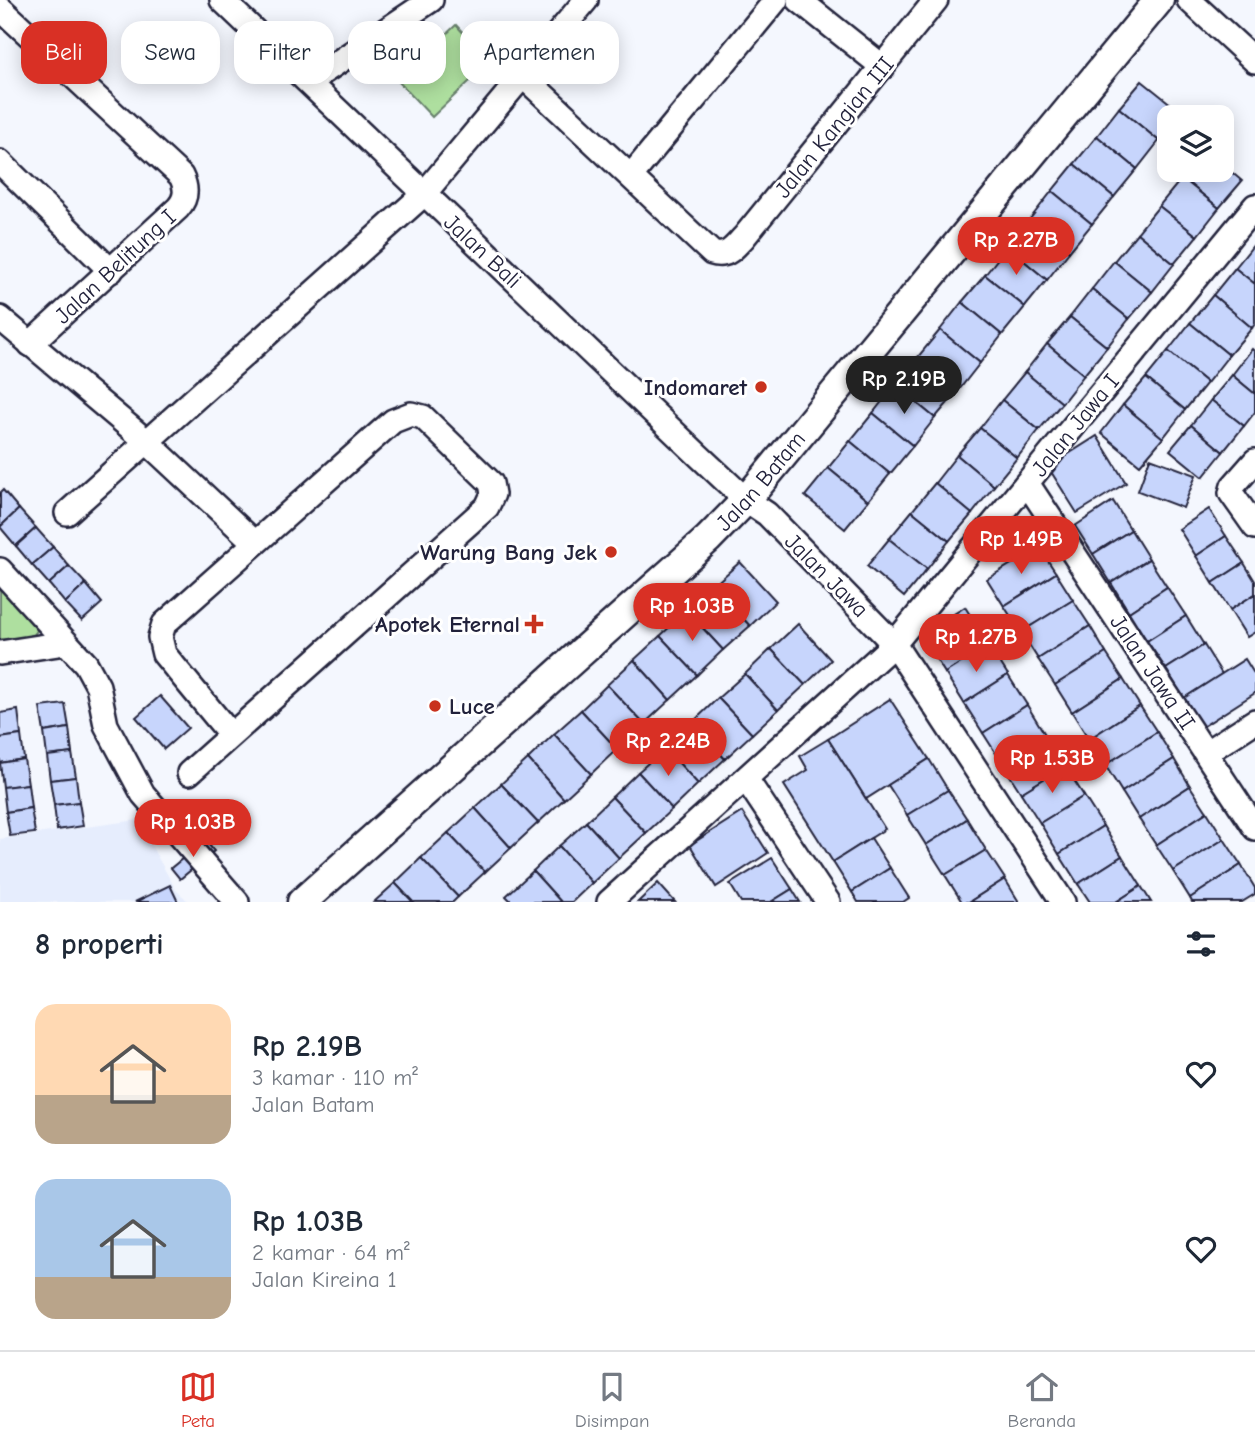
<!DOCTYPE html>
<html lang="id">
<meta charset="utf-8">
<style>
:root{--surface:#fff;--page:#f2f2f3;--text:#1f2937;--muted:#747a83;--line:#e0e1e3;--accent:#d93025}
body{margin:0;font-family:"Comic Neue",sans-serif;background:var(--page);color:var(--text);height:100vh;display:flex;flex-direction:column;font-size:26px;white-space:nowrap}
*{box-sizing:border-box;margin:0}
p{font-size:23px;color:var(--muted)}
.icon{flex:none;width:38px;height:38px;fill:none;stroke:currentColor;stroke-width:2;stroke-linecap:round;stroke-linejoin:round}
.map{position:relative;height:902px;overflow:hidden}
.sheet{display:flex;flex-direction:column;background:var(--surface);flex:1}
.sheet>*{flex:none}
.top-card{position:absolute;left:21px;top:21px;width:700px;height:63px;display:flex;gap:14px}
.controls{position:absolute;left:1157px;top:105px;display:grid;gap:14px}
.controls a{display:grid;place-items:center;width:77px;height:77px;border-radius:14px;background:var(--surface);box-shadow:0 4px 18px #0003;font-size:35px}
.price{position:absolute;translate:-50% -60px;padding:0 16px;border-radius:24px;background:var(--accent);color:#fff;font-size:23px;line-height:46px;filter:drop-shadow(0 2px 4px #0008)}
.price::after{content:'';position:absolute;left:50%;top:42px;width:21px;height:16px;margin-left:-10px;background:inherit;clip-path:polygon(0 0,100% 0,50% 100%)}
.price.current{background:#222;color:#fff}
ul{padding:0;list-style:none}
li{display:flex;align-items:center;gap:21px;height:175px;padding:0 35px}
li span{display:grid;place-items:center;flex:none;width:196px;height:140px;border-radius:21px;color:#555}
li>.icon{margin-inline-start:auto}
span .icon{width:84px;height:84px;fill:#fffc;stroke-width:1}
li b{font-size:30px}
h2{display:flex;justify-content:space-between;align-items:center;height:84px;padding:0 35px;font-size:30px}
.tag{padding:0 24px;border-radius:21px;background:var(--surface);box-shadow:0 4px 18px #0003;font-size:24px;line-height:63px}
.tag.current{background:var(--accent);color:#fff}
.tab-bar{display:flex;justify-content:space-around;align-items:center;height:98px;border-top:2px solid var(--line);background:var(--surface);font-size:19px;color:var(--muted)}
.tab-bar a{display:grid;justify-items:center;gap:4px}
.tab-bar .current{color:var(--accent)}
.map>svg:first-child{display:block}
.built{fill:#e6edfd}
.green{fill:#aedf9f;stroke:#68806d;stroke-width:2}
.building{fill:#c7d5fc;stroke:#22223b;stroke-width:2}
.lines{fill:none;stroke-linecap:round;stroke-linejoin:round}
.minor-casing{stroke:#22223b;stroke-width:28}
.tertiary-casing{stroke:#22223b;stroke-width:33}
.minor{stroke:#fff;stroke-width:23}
.tertiary{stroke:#fff;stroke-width:28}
.poi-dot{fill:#c8321e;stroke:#fff;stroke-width:2.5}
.labels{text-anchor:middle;stroke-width:6;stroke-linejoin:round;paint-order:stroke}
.street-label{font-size:23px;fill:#22223b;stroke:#fff}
.poi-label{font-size:23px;font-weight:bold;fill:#22223b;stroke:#fff;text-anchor:end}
</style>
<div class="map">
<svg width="1255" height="902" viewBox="0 0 1255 902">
<rect width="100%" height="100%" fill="#f4f7fe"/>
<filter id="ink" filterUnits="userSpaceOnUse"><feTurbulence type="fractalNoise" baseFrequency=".0143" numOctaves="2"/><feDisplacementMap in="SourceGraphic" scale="14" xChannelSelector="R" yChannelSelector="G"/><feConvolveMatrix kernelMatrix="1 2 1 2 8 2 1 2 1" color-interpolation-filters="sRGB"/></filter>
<g filter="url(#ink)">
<!-- built -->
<path class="built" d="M 137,820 L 176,890 L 189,902 L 0,902 L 0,839 Z"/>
<!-- green -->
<g class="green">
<path d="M 456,25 L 490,62 L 432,117 L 397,80 Z"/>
<path d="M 0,585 L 38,629 L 33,636 L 0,640 Z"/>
</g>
<!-- building -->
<g class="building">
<path d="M 1142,81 L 1182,113 L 1178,117 L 1169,117 L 1169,129 L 1159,141 L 1119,108 Z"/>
<path d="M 1119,108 L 1159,141 L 1137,169 L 1097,136 Z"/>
<path d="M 1097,136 L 1137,169 L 1114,197 L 1074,164 Z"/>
<path d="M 1074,164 L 1114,197 L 1092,224 L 1052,191 Z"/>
<path d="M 1222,164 L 1242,181 L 1219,208 L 1182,178 L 1188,170 L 1222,170 Z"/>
<path d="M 1182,178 L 1219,208 L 1197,236 L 1159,206 Z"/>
<path d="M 1052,191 L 1092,224 L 1069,252 L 1030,219 Z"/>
<path d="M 1159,206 L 1197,236 L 1174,264 L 1137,233 Z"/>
<path d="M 1030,219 L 1069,252 L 1047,280 L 1007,247 Z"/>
<path d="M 1137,233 L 1174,264 L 1152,292 L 1114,261 Z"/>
<path d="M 1255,243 L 1255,284 L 1235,268 Z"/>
<path d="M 1007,247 L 1047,280 L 1025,307 L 985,275 Z"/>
<path d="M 1114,261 L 1152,292 L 1129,319 L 1092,289 Z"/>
<path d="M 1235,268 L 1255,284 L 1255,324 L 1252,328 L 1213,295 Z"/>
<path d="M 985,275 L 1025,307 L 1002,335 L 962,302 Z"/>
<path d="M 1092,289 L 1129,319 L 1107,347 L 1070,317 Z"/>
<path d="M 1213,295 L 1252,328 L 1229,355 L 1190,323 Z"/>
<path d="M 962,302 L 1002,335 L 980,363 L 940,330 Z"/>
<path d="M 1070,317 L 1107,347 L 1084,375 L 1047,344 Z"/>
<path d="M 1190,323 L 1229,355 L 1207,383 L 1168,351 Z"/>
<path d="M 940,330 L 980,363 L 958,391 L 917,358 Z"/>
<path d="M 1047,344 L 1084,375 L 1062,403 L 1025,372 Z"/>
<path d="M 1252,349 L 1255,352 L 1255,394 L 1232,375 Z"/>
<path d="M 1168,351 L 1207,383 L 1185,410 L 1146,378 Z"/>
<path d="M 917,358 L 958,391 L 935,418 L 895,385 Z"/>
<path d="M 1025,372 L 1062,403 L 1039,430 L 1002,400 Z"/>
<path d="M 1232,375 L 1255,394 L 1255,412 L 1244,426 L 1211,400 Z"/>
<path d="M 1146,378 L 1185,410 L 1163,438 L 1123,405 Z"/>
<path d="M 895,385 L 935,418 L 913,446 L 873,413 Z"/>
<path d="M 1002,400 L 1039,430 L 1017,458 L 980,428 Z"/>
<path d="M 1211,400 L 1244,426 L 1223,452 L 1191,425 Z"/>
<path d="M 1123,405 L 1163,438 L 1140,465 L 1101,433 Z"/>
<path d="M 873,413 L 913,446 L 890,474 L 850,441 Z"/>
<path d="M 1191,425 L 1223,452 L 1203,477 L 1170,450 Z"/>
<path d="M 980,428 L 1017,458 L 994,486 L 957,455 Z"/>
<path d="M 1097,436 L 1126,483 L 1077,513 L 1048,467 Z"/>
<path d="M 850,441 L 890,474 L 868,501 L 828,468 Z"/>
<path d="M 957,455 L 994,486 L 972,514 L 935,483 Z"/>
<path d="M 1150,458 L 1196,475 L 1183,508 L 1138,491 Z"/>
<path d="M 828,468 L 868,501 L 845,529 L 805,496 Z"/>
<path d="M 935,483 L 972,514 L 949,541 L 912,511 Z"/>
<path d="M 3,490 L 19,509 L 0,527 L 0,493 Z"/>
<path d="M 1113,501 L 1131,530 L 1093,554 L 1075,526 Z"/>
<path d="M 19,509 L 36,528 L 16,546 L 0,527 Z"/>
<path d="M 1209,509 L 1226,536 L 1196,556 L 1179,529 Z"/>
<path d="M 912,511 L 949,541 L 927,569 L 889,539 Z"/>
<path d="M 36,528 L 53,547 L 32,565 L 16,546 Z"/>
<path d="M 1131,530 L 1149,559 L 1111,583 L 1093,554 Z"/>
<path d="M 1226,536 L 1244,563 L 1213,583 L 1196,556 Z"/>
<path d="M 889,539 L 927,569 L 904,597 L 867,566 Z"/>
<path d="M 53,547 L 69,566 L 49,584 L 32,565 Z"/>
<path d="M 1039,547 L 1056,573 L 1004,606 L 987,579 Z"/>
<path d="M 1149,559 L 1167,587 L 1129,612 L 1111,583 Z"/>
<path d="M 740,562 L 776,601 L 750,626 L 713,586 Z"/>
<path d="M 1244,563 L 1255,581 L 1255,594 L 1230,610 L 1213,583 Z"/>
<path d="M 69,566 L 86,584 L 65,603 L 49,584 Z"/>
<path d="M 1056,573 L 1073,600 L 1021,632 L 1004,606 Z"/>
<path d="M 86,584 L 102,603 L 82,621 L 65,603 Z"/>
<path d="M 713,586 L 750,626 L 723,650 L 687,611 Z"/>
<path d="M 1167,587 L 1186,616 L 1147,641 L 1129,612 Z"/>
<path d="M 1255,594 L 1255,632 L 1247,637 L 1230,610 Z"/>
<path d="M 1073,600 L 1090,626 L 1038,659 L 1021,632 Z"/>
<path d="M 965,607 L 989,645 L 945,673 L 921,635 Z"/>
<path d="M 687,611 L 723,650 L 697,675 L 660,636 Z"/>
<path d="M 1186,616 L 1204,645 L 1166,669 L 1147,641 Z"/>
<path d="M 798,624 L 831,660 L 805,685 L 771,649 Z"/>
<path d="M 1090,626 L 1106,653 L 1055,685 L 1038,659 Z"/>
<path d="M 660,636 L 697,675 L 670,700 L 634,660 Z"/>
<path d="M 989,645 L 1008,675 L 964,703 L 945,673 Z"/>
<path d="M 1204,645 L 1222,674 L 1184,698 L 1166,669 Z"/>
<path d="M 771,649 L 805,685 L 778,710 L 745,674 Z"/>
<path d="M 1106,653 L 1123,679 L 1072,712 L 1055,685 Z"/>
<path d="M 1245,659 L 1255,675 L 1255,693 L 1202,727 L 1184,698 Z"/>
<path d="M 634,660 L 670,700 L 644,724 L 607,685 Z"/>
<path d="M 745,674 L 778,710 L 752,734 L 718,698 Z"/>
<path d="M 1008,675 L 1027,705 L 983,733 L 964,703 Z"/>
<path d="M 1123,679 L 1140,706 L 1089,739 L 1072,712 Z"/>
<path d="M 607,685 L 644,724 L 617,749 L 581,710 Z"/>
<path d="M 160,696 L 188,728 L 164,749 L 136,717 Z"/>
<path d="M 718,698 L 752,734 L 725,759 L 692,723 Z"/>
<path d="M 890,699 L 929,759 L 866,799 L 828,739 Z"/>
<path d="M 65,704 L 69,728 L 44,732 L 40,707 Z"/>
<path d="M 1027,705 L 1046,736 L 1002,763 L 983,733 Z"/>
<path d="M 1140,706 L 1157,732 L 1105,765 L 1089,739 Z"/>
<path d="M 18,710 L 21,735 L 0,738 L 0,713 Z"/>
<path d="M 581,710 L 617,749 L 591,774 L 554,734 Z"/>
<path d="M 692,723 L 725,759 L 698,784 L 665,748 Z"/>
<path d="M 69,728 L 72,753 L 47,756 L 44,732 Z"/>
<path d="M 1157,732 L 1174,759 L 1122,792 L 1105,765 Z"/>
<path d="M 554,734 L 591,774 L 564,799 L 528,759 Z"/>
<path d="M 21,735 L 24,759 L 0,763 L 0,738 Z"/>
<path d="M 1046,736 L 1065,766 L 1021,793 L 1002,763 Z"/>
<path d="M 828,739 L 885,829 L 833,862 L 784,785 L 808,770 L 800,756 Z"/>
<path d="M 665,748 L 698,784 L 672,809 L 638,772 Z"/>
<path d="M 72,753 L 76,777 L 50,780 L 47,756 Z"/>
<path d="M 24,759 L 28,784 L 3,787 L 0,763 Z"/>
<path d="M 528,759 L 564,799 L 538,823 L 501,784 Z"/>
<path d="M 929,759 L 948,790 L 907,815 L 888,785 Z"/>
<path d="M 1174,759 L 1190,786 L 1139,819 L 1122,792 Z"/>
<path d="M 1065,766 L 1084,796 L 1040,823 L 1021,793 Z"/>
<path d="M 638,772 L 672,809 L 646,833 L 612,797 Z"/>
<path d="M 76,777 L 79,802 L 54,805 L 50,780 Z"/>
<path d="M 28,784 L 31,808 L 6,812 L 3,787 Z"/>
<path d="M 501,784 L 538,823 L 511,848 L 475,808 Z"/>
<path d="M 1190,786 L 1207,812 L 1156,845 L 1139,819 Z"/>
<path d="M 948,790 L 967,819 L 926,845 L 907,815 Z"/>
<path d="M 1084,796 L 1103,826 L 1059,854 L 1040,823 Z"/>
<path d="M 612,797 L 646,833 L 619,858 L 586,822 Z"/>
<path d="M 79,802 L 83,826 L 57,830 L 54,805 Z"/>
<path d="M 31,808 L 35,833 L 10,836 L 6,812 Z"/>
<path d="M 475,808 L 511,848 L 485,872 L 448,833 Z"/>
<path d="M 742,812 L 768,853 L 716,887 L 690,845 Z"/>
<path d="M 1207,812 L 1224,839 L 1173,871 L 1156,845 Z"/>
<path d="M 967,819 L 986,850 L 945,875 L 926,845 Z"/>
<path d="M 586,822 L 619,858 L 592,883 L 559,846 Z"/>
<path d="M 1103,826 L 1122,856 L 1078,884 L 1059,854 Z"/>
<path d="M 448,833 L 485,872 L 458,897 L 421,858 Z"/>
<path d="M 871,838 L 890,868 L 852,892 L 833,862 Z"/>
<path d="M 1224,839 L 1241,865 L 1190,898 L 1173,871 Z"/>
<path d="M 205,840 L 214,851 L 180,879 L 171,868 Z"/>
<path d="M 559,846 L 592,883 L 572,902 L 561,902 L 533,871 Z"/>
<path d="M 986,850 L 1005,879 L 969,902 L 962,902 L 945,875 Z"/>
<path d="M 1122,856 L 1141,886 L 1116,902 L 1090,902 L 1078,884 Z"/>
<path d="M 421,858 L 458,897 L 453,902 L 413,902 L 395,883 Z"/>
<path d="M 772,858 L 792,889 L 771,902 L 741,902 L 730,884 Z"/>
<path d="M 1241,865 L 1255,888 L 1255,894 L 1242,902 L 1192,902 L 1190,898 Z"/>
<path d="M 890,868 L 909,898 L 903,902 L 858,902 L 852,892 Z"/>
<path d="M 533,871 L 561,902 L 512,902 L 506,896 Z"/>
<path d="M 1005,879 L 1019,902 L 969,902 Z"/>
<path d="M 395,883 L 413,902 L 374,902 Z"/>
<path d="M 658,883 L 675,902 L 638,902 Z"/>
<path d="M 170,885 L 178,902 L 135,902 Z"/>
<path d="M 1141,886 L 1151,902 L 1116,902 Z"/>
<path d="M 792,889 L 800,902 L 771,902 Z"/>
</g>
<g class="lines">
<!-- minor casing -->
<g class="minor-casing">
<g id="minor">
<path d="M 222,0 L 698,455 L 746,500 L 767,514 L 894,644 L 1063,902"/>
<path d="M 799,0 L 883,67"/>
<path d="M 1189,0 L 1255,61"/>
<path d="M 0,8 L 181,176 C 187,188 187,198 178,208 L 30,344"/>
<path d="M 523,76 L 712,253 C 728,258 734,247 744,237 L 936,0"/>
<path d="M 310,81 L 431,0"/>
<path d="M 0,162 L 111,271"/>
<path d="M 631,176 L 776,0"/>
<path d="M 0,318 L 145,440 L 255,543"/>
<path d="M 1255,461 L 1233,486 L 1231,493 L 1255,527"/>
<path d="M 1027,483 L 1255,828"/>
<path d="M 67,513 L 423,195 L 586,0"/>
<path d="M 0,570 L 86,664 L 98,686 L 106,725 L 143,794 L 237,902"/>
<path d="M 0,653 L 65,643"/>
<path d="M 1207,752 L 1255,721"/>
<path d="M 189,773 L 487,507 L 493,494 L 491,483 L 423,417 L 411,414 L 393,421 L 164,624 L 160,637 L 164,654 L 231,735"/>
<path d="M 746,779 L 828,902"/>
<path d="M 609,902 L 894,644 L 1255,206"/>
</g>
</g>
<!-- tertiary casing -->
<g class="tertiary-casing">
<g id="tertiary">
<path id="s1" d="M 302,902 L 708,539 L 746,500 L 1159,0"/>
</g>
</g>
<!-- minor -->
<use href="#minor" class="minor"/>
<!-- tertiary -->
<use href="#tertiary" class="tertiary"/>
</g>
</g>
<!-- markers -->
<g class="poi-dot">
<circle cx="761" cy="387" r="7"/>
<circle cx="611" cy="552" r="7"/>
<path d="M530.5 613.5h7v7h7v7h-7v7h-7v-7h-7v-7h7z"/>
<circle cx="435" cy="706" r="7"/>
</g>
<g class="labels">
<!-- street labels -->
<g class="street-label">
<text transform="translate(834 127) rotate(-51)" y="8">Jalan Kangian III</text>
<text transform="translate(483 251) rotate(43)" y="8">Jalan Bali</text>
<text transform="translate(115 266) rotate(-43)" y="8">Jalan Belitung I</text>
<text transform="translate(1075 425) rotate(-51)" y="8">Jalan Jawa I</text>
<text dy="8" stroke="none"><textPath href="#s1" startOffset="623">Jalan Batam</textPath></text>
<text transform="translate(827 575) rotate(45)" y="8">Jalan Jawa</text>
<text transform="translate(1153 672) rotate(56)" y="8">Jalan Jawa II</text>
</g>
<!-- poi labels -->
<g class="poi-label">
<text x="747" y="395">Indomaret</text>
<text x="597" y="560">Warung Bang Jek</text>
<text x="520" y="632">Apotek Eternal</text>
<text x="449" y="714" text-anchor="start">Luce</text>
</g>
</g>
</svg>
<div class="controls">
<a><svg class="icon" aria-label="layers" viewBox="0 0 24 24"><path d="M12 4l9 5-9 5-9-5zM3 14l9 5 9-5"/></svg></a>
</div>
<b class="price" style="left:1016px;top:277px">Rp 2.27B</b>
<b class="price current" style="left:904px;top:416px">Rp 2.19B</b>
<b class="price" style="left:1021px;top:576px">Rp 1.49B</b>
<b class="price" style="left:692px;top:643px">Rp 1.03B</b>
<b class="price" style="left:976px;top:674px">Rp 1.27B</b>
<b class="price" style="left:668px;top:778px">Rp 2.24B</b>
<b class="price" style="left:1052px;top:795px">Rp 1.53B</b>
<b class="price" style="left:193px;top:859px">Rp 1.03B</b>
<div class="top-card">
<a class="tag current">Beli</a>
<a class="tag">Sewa</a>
<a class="tag">Filter</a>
<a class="tag">Baru</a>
<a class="tag">Apartemen</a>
</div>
</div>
<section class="sheet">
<h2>8 properti<svg class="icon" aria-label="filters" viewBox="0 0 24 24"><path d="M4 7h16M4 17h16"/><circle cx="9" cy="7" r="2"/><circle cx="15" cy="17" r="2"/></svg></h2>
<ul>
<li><span style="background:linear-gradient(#ffd9b3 65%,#b9a48a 0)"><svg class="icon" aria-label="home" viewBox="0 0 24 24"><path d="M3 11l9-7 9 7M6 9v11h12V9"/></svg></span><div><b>Rp 2.19B</b><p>3 kamar · 110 m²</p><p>Jalan Batam</p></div><svg class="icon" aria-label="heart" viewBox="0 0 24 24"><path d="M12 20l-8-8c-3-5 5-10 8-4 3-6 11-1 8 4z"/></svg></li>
<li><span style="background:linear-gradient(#a9c7e8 70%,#b9a48a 0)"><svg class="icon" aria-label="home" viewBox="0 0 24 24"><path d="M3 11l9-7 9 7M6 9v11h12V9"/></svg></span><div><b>Rp 1.03B</b><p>2 kamar · 64 m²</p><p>Jalan Kireina 1</p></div><svg class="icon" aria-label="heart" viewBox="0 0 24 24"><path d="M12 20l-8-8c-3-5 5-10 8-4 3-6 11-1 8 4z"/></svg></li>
</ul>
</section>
<nav class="tab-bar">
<a class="current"><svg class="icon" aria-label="map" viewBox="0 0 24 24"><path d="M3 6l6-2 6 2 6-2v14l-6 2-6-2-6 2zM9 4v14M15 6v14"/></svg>Peta</a>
<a><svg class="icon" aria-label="saved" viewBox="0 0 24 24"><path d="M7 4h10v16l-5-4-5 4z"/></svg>Disimpan</a>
<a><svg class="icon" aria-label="home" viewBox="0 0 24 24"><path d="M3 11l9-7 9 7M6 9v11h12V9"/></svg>Beranda</a>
</nav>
